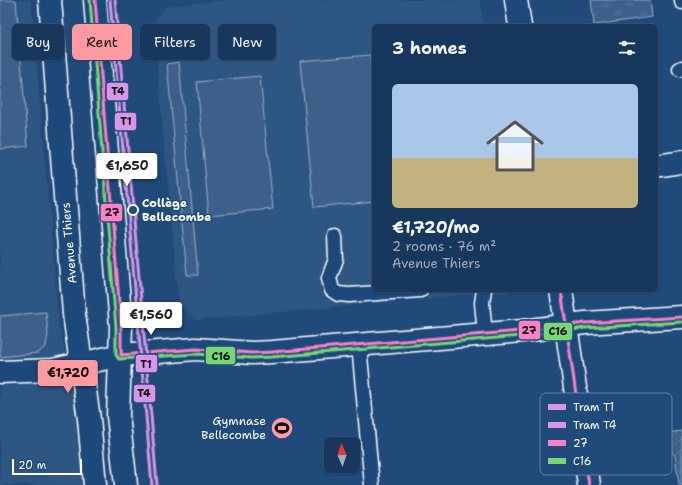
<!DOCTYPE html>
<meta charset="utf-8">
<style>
:root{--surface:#17385c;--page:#244365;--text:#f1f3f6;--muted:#9eacbb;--line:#365272;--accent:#ff9aa2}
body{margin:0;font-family:"Shantell Sans",sans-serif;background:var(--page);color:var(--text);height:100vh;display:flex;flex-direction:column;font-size:15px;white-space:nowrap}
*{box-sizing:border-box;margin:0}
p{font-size:13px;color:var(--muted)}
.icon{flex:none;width:22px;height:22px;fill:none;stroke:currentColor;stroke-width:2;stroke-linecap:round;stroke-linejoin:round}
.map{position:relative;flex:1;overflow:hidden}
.sheet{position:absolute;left:372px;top:24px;width:286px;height:268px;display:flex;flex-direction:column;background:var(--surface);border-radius:6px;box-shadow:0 1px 3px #0004,0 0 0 1px var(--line)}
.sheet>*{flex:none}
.guide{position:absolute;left:12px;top:24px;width:300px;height:36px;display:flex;gap:8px}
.needle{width:26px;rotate:357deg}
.controls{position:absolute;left:324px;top:437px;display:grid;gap:8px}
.controls a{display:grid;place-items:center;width:36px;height:36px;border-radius:6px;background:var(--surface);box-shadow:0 1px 3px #0004,0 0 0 1px var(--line);font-size:20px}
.scale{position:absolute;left:12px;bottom:10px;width:70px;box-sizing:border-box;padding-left:4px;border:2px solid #fff;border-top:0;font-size:11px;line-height:14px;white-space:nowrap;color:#fff;-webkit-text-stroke:3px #1f4a7a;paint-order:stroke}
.price{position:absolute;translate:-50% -34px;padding:0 9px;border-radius:4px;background:#fff;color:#222;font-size:13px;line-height:26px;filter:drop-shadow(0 1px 2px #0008)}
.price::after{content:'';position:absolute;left:50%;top:24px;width:12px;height:9px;margin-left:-6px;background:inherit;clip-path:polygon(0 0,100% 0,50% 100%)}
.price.current{background:var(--accent);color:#111}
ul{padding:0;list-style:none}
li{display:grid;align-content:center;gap:8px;height:212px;padding:0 20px}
li span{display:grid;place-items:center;height:124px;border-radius:6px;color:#555}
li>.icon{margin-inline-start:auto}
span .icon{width:72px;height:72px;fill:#fffc;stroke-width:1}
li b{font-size:17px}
h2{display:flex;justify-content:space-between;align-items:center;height:48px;padding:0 20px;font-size:17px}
.tag{padding:0 14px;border-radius:6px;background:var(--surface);box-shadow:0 1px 3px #0004,0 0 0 1px var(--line);font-size:14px;line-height:36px}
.tag.current{background:var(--accent);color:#111}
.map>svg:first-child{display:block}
.built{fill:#2e5683}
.grass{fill:url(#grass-tufts);stroke:#9eb0c5}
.park{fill:#3c618b;stroke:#9eb0c5}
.garden{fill:url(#garden-furrows);stroke:#9eb0c5}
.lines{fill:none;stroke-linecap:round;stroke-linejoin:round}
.service-casing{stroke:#fff;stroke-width:17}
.minor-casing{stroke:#fff;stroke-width:25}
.tertiary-casing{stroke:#fff;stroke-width:25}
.secondary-casing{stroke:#fff;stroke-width:25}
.service{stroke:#1f4a7a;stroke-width:14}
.minor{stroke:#1f4a7a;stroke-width:22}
.tertiary{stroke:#1f4a7a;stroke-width:22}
.secondary{stroke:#1f4a7a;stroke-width:22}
.bus-1-casing{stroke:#1f4a7a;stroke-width:6}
.bus-2-casing{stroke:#1f4a7a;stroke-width:6}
.bus-1{stroke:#ff80c5;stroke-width:3}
.bus-2{stroke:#78d774;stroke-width:3}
.tram-1-casing{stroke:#1f4a7a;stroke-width:6}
.tram-2-casing{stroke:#1f4a7a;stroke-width:6}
.tram-1{stroke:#d995e9;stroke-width:3}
.tram-2{stroke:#d995e9;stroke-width:3}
.stop-dot{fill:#1f4a7a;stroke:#fff;stroke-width:2}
.labels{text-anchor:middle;stroke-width:3;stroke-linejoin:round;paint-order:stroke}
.stop-label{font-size:12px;font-weight:bold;fill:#fff;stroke:#1f4a7a;text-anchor:start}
.street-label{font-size:12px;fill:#fff;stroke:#1f4a7a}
.poi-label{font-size:12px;fill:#fff;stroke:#1f4a7a;text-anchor:end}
.key{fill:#1f4a7a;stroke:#6280a2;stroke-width:1}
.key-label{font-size:11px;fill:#fff}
.line-badge{stroke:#1f4a7a;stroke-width:1.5}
.pale-badge-label{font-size:11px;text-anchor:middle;font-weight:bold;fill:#111}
</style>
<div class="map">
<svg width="682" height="485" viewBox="0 0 682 485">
<defs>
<pattern id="grass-tufts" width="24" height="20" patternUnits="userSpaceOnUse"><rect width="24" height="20" fill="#3c618b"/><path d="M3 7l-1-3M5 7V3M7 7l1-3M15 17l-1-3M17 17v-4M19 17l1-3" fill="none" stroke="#59799c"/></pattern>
<pattern id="garden-furrows" width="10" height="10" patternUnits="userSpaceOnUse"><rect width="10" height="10" fill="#3c618b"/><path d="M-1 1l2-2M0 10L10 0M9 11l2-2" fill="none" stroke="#59799c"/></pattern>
</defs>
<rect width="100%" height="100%" fill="#1f4a7a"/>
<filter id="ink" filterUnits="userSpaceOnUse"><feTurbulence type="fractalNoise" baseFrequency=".025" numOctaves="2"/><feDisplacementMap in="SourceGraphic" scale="8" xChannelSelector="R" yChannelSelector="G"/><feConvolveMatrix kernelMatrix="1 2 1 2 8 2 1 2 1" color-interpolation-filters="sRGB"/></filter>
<g filter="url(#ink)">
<!-- built -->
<g class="built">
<path d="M 0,0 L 31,0 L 59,327 L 76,395 L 85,485 L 0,485 Z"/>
<path d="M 228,0 L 480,0 L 484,26 L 374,26 L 374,290 L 509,290 L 507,293 L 483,293 L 196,320 L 179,306 L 153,22 L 166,6 Z"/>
</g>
<!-- grass -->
<path class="grass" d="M 591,0 L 650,0 L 652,17 L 594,25 Z"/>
<!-- park -->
<g class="park">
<path d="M 0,0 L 16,0 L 28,146 L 0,149 Z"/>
<path d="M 370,55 L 374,96 L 374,201 L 314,207 L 300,61 Z"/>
<path d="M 179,62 L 198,275 L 187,275 L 167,64 Z"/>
<path d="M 260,76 L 273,209 L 209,215 L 197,82 Z"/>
<path d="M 46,312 L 48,334 L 46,346 L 38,353 L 0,357 L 0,316 Z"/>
</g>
<!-- garden -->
<path class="garden" d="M 682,431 L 682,485 L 679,485 L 675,456 L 669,448 L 666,433 Z"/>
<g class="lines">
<!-- service casing -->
<g class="service-casing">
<g id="service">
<path d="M 682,0 L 682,2"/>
<path d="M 680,69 L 682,68"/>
<path d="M 335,236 L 336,259 L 329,278 L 332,290 L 338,294 L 349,295 L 420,290"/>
<path d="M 484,290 L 482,303 L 485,334"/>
<path d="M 359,345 L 372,485"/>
</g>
</g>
<!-- minor casing -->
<g class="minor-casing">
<g id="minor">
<path d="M 516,0 L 520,26"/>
<path d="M 656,166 L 682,162"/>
<path d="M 561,290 L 589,485"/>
</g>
</g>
<!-- tertiary casing -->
<g class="tertiary-casing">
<path id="tertiary" d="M 0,372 L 53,370 L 121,355 L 183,350 L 196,349 L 252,353 L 272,352 L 522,331 L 585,323 L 682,317"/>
</g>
<!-- secondary casing -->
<g class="secondary-casing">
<g id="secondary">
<path d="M 50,0 L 74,314 L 89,419 L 95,485"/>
<path d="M 95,0 L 121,327 L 118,416 L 126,485"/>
</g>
</g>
<!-- service -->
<use href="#service" class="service"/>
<!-- minor -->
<use href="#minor" class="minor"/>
<!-- tertiary -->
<use href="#tertiary" class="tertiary"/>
<!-- secondary -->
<use href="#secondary" class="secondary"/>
<!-- bus-1 casing -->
<g class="bus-1-casing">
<g id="bus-1">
<path d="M 95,0 L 121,327 L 121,355 L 196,349 L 252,353 L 272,352 L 522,331 L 585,323 L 682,317"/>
<path d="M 561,290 L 589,485"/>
</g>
</g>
<!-- bus-2 casing -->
<g class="bus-2-casing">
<path id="bus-2" d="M 90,0 L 116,327 L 116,355 L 119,359 L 196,354 L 252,358 L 272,357 L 522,336 L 585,328 L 682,322"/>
</g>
<!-- bus-1 -->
<use href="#bus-1" class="bus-1"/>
<!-- bus-2 -->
<use href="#bus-2" class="bus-2"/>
<!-- tram-1 casing -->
<g class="tram-1-casing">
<path id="tram-1" d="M 115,0 L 157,485"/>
</g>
<!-- tram-2 casing -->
<g class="tram-2-casing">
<path id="tram-2" d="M 110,0 L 152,485"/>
</g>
<!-- tram-1 -->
<use href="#tram-1" class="tram-1"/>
<!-- tram-2 -->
<use href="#tram-2" class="tram-2"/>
</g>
</g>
<!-- icons -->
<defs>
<g id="stadium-disc" transform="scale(1.15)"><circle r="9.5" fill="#ff9aa2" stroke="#1f4a7a"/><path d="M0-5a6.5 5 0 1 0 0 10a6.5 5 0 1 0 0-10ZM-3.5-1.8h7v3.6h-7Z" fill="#111"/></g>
</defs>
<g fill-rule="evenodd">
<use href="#stadium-disc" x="282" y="428"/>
</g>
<!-- markers -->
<circle class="stop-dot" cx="133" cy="210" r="5"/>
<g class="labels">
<!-- stop labels -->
<g class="stop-label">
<text x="142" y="207">Collège<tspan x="142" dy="14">Bellecombe</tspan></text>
</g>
<!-- street labels -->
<g class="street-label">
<text transform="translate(69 243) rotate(-95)" y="4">Avenue Thiers</text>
</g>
<!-- poi labels -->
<g class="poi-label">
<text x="266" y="425">Gymnase<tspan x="266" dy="14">Bellecombe</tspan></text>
</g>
</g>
<!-- legend -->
<rect x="540" y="393" width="132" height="82" rx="6" class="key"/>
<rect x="548" y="404" width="18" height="6" fill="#d995e9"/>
<rect x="548" y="422" width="18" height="6" fill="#d995e9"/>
<rect x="548" y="440" width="18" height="6" fill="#ff80c5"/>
<rect x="548" y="458" width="18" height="6" fill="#78d774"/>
<g class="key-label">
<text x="573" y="411">Tram T1</text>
<text x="573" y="429">Tram T4</text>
<text x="573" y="447">27</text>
<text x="573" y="465">C16</text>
</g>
<g class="line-badge">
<rect x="106" y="82" width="23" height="19" rx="4" fill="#d995e9"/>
<rect x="114" y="112" width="23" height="19" rx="4" fill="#d995e9"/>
<rect x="100" y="203" width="23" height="19" rx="4" fill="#ff80c5"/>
<rect x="518" y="320" width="23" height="20" rx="4" fill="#ff80c5"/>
<rect x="543" y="322" width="30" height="19" rx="4" fill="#78d774"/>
<rect x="205" y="346" width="31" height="19" rx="4" fill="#78d774"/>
<rect x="135" y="354" width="23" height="19" rx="4" fill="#d995e9"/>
<rect x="133" y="384" width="23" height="19" rx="4" fill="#d995e9"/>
</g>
<g class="pale-badge-label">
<text x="118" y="95">T4</text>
<text x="126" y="125">T1</text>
<text x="112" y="216">27</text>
<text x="529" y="334">27</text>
<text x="558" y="335">C16</text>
<text x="221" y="360">C16</text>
<text x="146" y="368">T1</text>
<text x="144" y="397">T4</text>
</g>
</svg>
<div class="controls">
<a><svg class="needle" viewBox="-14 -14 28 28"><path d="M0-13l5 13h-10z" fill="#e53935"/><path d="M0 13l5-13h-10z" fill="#9eacbb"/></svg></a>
</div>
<div class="scale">20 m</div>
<b class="price" style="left:127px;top:187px">€1,650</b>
<b class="price" style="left:151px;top:336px">€1,560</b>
<b class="price current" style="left:68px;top:394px">€1,720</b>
<div class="guide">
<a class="tag">Buy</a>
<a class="tag current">Rent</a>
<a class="tag">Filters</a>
<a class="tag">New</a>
</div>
<section class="sheet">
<h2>3 homes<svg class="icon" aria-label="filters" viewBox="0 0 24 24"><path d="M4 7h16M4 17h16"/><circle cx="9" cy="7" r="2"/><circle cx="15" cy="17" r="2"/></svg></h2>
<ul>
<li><span style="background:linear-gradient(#a9c7e8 60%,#c2b280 0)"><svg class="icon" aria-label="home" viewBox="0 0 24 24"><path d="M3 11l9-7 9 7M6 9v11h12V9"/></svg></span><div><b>€1,720/mo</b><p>2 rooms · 76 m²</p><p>Avenue Thiers</p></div></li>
</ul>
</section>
</div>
